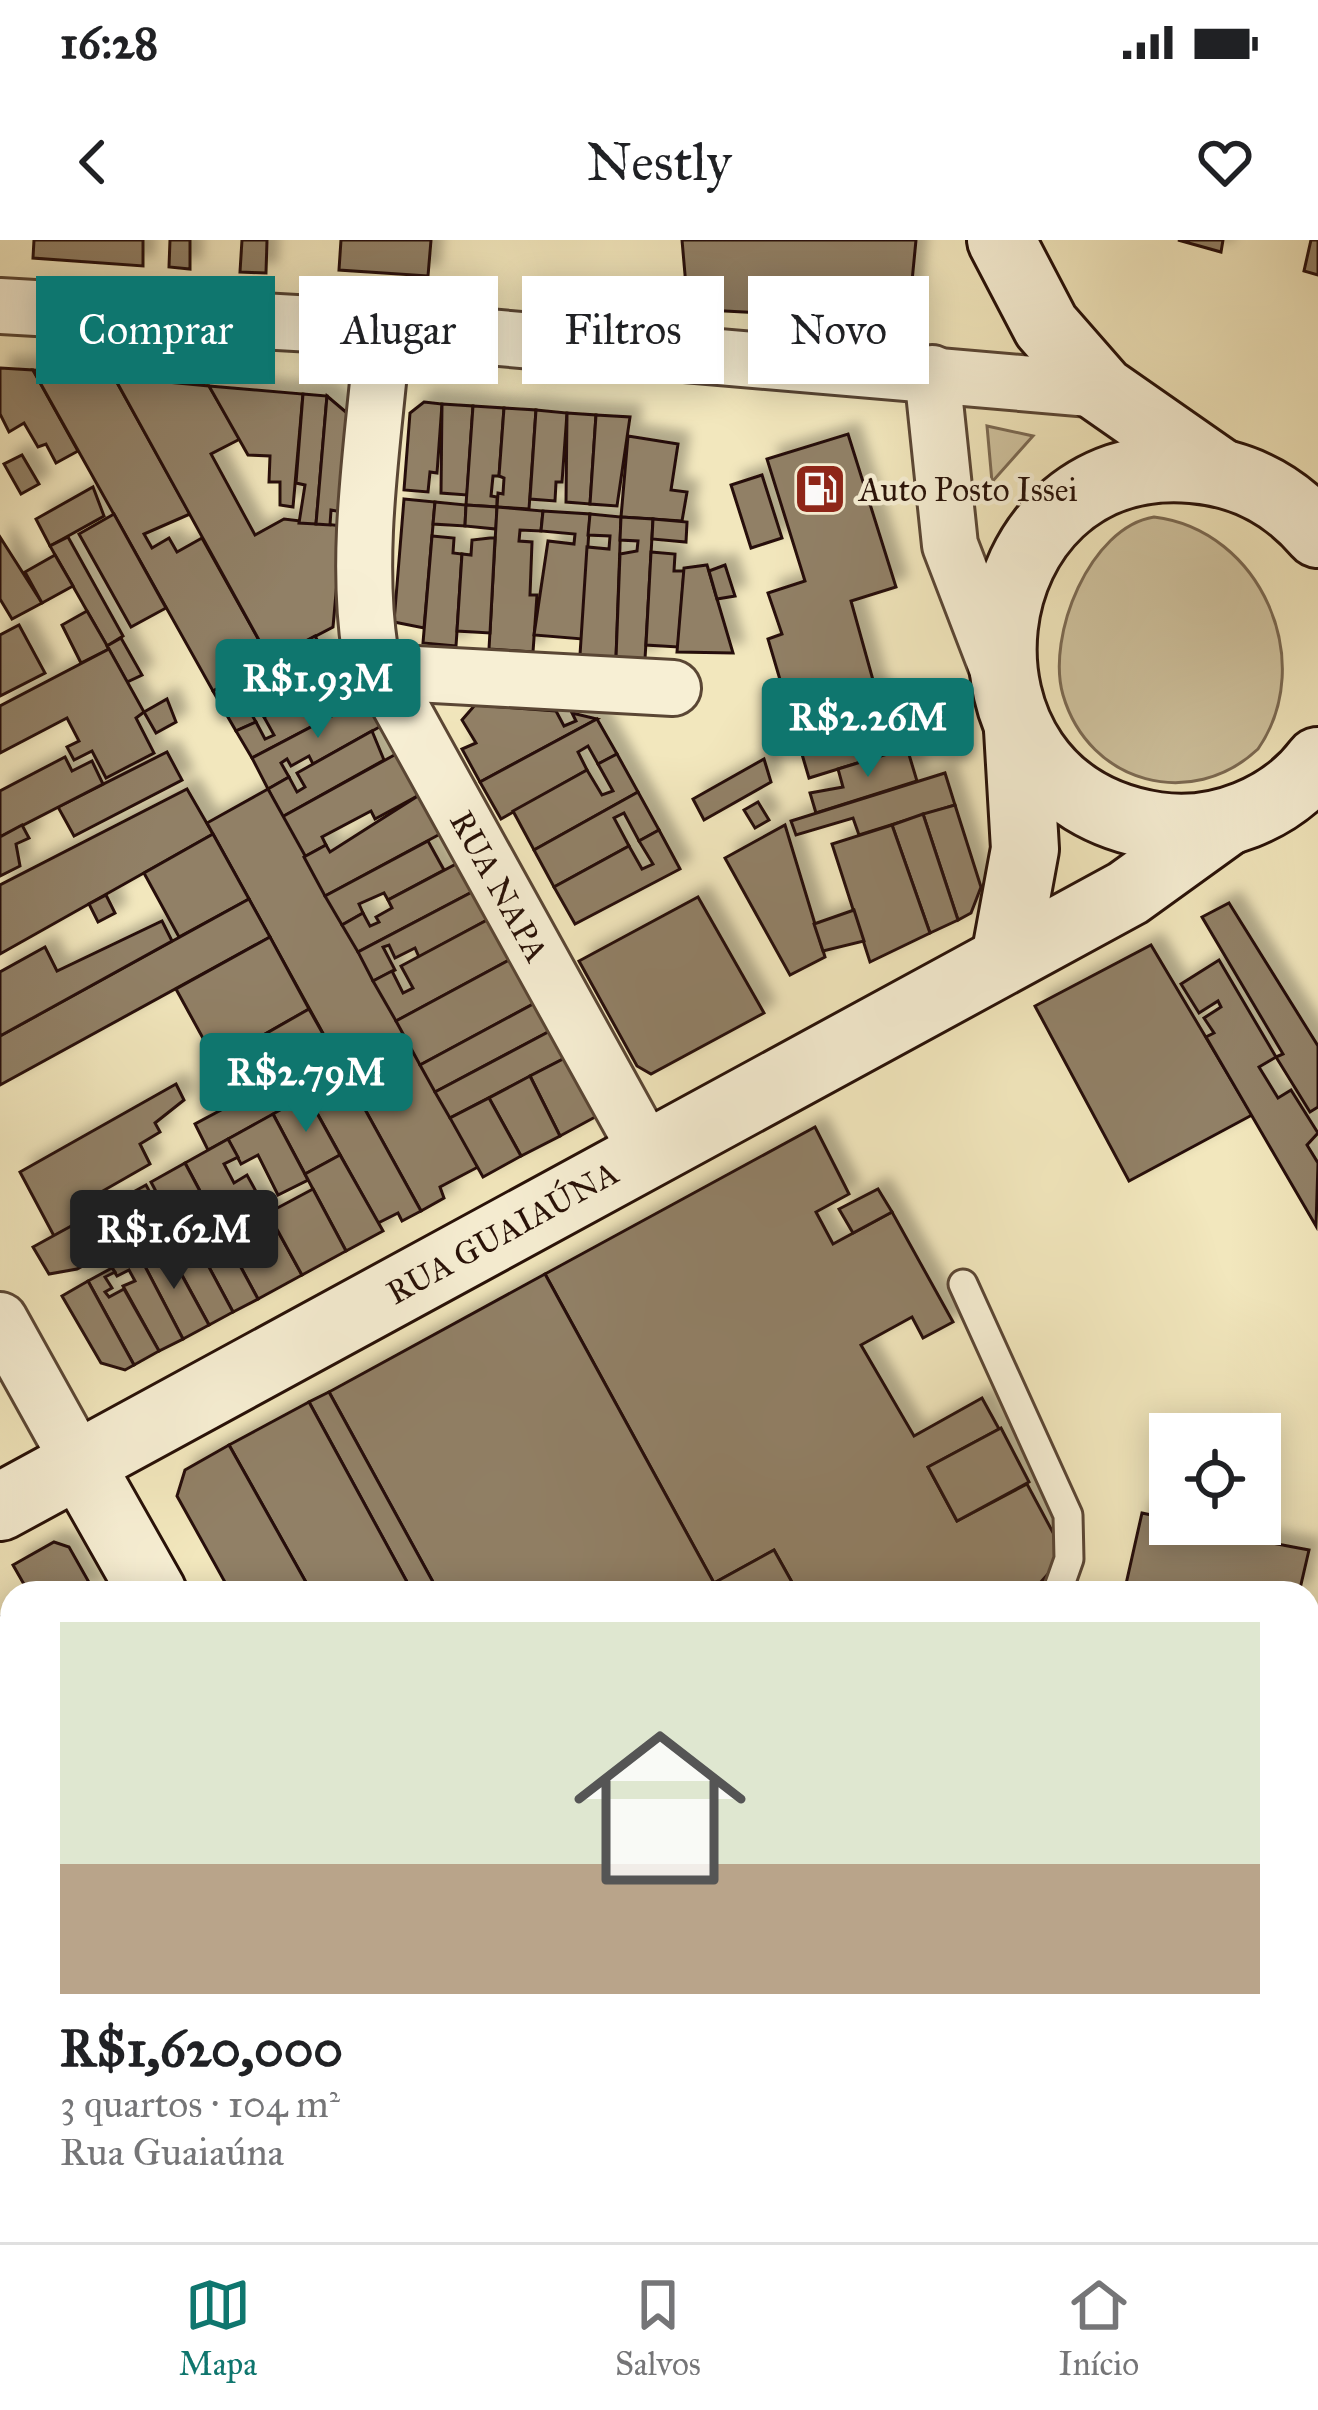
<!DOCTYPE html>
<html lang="pt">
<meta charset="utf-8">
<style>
:root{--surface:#fff;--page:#f2f2f2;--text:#202124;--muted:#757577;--line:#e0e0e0;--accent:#0f766e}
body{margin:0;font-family:"IM FELL Great Primer",serif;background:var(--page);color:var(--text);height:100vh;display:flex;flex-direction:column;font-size:45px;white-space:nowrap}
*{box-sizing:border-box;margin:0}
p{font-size:39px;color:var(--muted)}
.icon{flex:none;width:66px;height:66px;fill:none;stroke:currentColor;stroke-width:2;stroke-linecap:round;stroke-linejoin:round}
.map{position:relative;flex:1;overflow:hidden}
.side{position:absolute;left:0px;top:1341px;width:1320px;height:663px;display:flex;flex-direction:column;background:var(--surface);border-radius:36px 36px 0 0;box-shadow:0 6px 30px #0003}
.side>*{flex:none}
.top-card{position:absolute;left:36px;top:36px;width:1248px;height:108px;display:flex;gap:24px}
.fabs{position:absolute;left:1149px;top:1173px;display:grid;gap:24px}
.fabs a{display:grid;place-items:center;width:132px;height:132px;border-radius:0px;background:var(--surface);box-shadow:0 6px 30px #0003;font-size:60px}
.price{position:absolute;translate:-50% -102px;padding:0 27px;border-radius:12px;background:var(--accent);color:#fff;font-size:39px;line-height:78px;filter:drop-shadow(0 3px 6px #0008)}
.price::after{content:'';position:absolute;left:50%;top:72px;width:36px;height:27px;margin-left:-18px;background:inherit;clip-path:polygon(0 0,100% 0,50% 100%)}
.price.current{background:#222;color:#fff}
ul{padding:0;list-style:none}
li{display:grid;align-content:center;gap:24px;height:636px;padding:0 60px}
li+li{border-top:3px solid var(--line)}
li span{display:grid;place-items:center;height:372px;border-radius:0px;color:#555}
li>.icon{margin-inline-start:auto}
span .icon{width:216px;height:216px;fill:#fffc;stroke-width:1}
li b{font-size:51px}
.chip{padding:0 42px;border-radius:0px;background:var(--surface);box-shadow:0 6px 30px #0003;font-size:42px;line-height:108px}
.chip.current{background:var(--accent);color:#fff}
.status{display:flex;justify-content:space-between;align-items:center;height:84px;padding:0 60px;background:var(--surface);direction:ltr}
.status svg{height:33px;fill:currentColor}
header{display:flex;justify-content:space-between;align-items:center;height:156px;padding:0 60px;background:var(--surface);font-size:54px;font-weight:600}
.tabs{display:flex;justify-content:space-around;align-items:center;height:168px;border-top:3px solid var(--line);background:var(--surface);font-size:33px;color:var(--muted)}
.tabs a{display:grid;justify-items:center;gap:6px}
.tabs .current{color:var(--accent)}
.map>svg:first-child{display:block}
.green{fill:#cfc29e;stroke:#7b6952;stroke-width:3}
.building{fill:#918066;stroke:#271007;stroke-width:3;filter:url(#shadow)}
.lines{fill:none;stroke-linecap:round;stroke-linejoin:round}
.lane-casing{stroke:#5a4634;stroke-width:33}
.street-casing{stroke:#5a4634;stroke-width:60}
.secondary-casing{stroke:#271007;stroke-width:72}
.lane{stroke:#f7efd4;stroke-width:27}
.street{stroke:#f7efd4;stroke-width:54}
.secondary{stroke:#f7efd4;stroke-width:66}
.labels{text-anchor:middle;stroke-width:9;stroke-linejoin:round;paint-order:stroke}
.poi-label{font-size:33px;fill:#271007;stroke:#f7efd4;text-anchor:start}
.street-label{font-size:33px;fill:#271007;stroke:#f7efd4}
</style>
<div class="status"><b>16:28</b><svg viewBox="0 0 49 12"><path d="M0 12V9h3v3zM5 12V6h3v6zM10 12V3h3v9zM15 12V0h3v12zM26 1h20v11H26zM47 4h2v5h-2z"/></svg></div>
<header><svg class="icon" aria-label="back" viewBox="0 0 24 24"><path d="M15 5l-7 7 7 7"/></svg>Nestly<svg class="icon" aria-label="heart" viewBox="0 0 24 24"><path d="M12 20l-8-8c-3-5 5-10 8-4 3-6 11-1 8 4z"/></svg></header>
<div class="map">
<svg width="1318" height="2002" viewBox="0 0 1318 2002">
<defs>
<filter id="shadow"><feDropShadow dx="11" dy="-11" stdDeviation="6" flood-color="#0004"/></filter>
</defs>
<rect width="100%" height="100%" fill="#f2e7bd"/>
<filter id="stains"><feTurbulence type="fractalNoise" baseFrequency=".00167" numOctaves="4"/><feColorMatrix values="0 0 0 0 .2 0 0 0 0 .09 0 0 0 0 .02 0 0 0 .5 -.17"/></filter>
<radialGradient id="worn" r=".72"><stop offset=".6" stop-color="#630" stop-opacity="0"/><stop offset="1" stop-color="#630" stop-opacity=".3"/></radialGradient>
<!-- green -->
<g class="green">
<path d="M 987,186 L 1033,196 L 992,242 Z"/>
<path d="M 1154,277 C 1261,290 1318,422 1258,509 C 1192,571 1089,544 1063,455 C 1046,396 1090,287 1154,277 Z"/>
</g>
<!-- building -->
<g class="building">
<path d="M 34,0 L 143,0 L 143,26 L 33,18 Z"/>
<path d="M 170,0 L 190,0 L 190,29 L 169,27 Z"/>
<path d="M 242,0 L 267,0 L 266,33 L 240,32 Z"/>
<path d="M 341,0 L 431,0 L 428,36 L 339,30 Z"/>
<path d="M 682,0 L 916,0 L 910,62 L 892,80 L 688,69 Z"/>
<path d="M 1178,0 L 1223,0 L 1221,12 Z"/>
<path d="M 1311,0 L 1318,0 L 1318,35 L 1304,31 Z"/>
<path d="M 0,128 L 33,130 L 78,211 L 56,223 L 46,204 L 38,207 L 24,183 L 9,192 L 0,174 Z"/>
<path d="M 33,130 L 114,137 L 190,274 L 144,294 L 152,308 L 169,298 L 177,312 L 202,298 L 270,420 L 213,451 Z"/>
<path d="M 114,137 L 209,146 L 240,199 L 211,214 L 255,295 L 284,279 L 342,286 L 333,387 L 270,420 Z"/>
<path d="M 209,146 L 303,154 L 293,267 L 280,265 L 280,242 L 269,242 L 270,216 L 248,215 Z"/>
<path d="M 303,154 L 327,156 L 316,284 L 299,283 L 305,245 L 296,243 Z"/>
<path d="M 327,156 L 347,173 L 342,272 L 331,270 L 330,285 L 316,284 Z"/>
<path d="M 424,162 L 442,164 L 437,233 L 430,232 L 428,252 L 404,250 L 410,173 Z"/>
<path d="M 442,164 L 473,166 L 467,255 L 441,253 Z"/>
<path d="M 473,166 L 504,168 L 499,236 L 493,236 L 491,256 L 497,257 L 497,267 L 466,265 Z"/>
<path d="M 504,168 L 536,170 L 529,269 L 497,267 L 498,253 L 503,254 L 504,238 L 499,236 Z"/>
<path d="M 536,170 L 567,173 L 562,242 L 556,242 L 555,261 L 530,259 Z"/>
<path d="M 567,173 L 596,175 L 590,264 L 566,262 Z"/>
<path d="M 596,175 L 630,177 L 617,266 L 590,264 Z"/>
<path d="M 848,194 L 896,347 L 851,361 L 893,512 L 809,538 L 768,399 L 782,394 L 768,353 L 805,341 L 767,219 Z"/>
<path d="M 628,196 L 678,204 L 671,250 L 687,252 L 682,281 L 621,277 Z"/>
<path d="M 22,215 L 39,244 L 21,254 L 4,224 Z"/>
<path d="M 762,235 L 782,298 L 751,308 L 731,245 Z"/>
<path d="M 93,247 L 104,276 L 50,306 L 36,279 Z"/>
<path d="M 404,259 L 435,262 L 424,388 L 394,382 Z"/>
<path d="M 435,262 L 466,265 L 465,286 L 433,284 Z"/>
<path d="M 466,265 L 497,267 L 496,289 L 465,286 Z"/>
<path d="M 497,267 L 543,271 L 541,291 L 520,290 L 519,301 L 532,302 L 530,355 L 537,355 L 533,412 L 489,409 Z"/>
<path d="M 543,271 L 590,274 L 582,399 L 534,395 L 548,301 L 574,304 L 575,294 L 541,291 Z"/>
<path d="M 114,274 L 166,368 L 131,387 L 79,294 Z"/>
<path d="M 590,274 L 621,277 L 616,418 L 580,415 L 587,307 L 609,309 L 610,296 L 588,295 Z"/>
<path d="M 621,277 L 653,279 L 645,419 L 616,418 L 620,314 L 637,311 L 638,301 L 620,300 Z"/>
<path d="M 653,279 L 687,282 L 686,302 L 652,299 Z"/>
<path d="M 432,296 L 454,298 L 453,313 L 462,314 L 456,406 L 423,403 Z"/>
<path d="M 0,297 L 42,363 L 12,379 L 0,359 Z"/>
<path d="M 68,297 L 123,396 L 107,406 L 50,306 Z"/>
<path d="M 490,298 L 495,298 L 490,393 L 457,391 L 462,314 L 471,315 L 472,300 Z"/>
<path d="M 651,312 L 675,314 L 674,331 L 684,331 L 678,407 L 646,405 Z"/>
<path d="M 55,315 L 73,346 L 42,363 L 25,332 Z"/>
<path d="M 707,325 L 733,413 L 677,412 L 684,328 Z"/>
<path d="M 725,325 L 735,356 L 717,359 L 709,331 Z"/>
<path d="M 87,371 L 109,409 L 81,423 L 62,385 Z"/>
<path d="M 19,385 L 45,433 L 0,456 L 0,395 Z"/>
<path d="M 315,396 L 338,438 L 264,477 L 249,448 L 240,454 L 256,482 L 236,491 L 213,451 Z"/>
<path d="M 121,398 L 142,435 L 127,442 L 107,406 Z"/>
<path d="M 109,409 L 144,472 L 136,478 L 154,513 L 106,538 L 92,511 L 74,520 L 67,507 L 79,501 L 67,478 L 0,513 L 0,466 Z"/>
<path d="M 353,431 L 368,457 L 252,518 L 236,491 L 256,482 L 265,499 L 274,495 L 264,477 Z"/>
<path d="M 368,457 L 383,485 L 313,524 L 309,516 L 291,526 L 287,519 L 281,523 L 289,537 L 268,549 L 252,518 Z"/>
<path d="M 167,459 L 176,482 L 156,493 L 144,472 Z"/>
<path d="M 475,465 L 556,471 L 564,486 L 576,481 L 572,473 L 597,479 L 480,542 L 462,509 L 476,503 L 462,480 Z"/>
<path d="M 597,479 L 617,514 L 598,524 L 588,506 L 578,512 L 587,530 L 501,579 L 480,542 Z"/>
<path d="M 372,491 L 384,520 L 282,577 L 268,549 L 289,537 L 297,552 L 305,547 L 297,533 Z"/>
<path d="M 907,508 L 917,541 L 816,573 L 810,553 L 843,547 L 838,529 Z"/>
<path d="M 167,512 L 182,540 L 74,596 L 58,567 Z"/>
<path d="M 398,513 L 421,554 L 375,579 L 371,571 L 322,597 L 326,605 L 304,617 L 282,577 Z"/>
<path d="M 617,514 L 638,552 L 534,610 L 513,571 L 587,530 L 602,555 L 613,551 L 598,524 Z"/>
<path d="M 65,517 L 72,531 L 92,521 L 103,544 L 0,597 L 0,551 Z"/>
<path d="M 764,519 L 771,542 L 704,580 L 693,559 Z"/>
<path d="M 945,533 L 955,565 L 859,595 L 853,578 L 796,595 L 791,581 Z"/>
<path d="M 187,549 L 213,594 L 0,714 L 0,645 Z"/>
<path d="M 268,549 L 478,927 L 440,947 L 444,958 L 421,971 L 207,583 Z"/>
<path d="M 638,552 L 659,590 L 639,601 L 624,573 L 614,578 L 629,606 L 554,647 L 534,610 Z"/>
<path d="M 421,554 L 442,593 L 325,656 L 304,617 L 326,605 L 330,612 Z"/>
<path d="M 758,562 L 769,580 L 755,588 L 744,570 Z"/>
<path d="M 955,565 L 981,647 L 971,673 L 958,680 L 923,574 Z"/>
<path d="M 923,574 L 958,680 L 930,693 L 892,585 Z"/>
<path d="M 22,585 L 29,598 L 16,604 L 20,626 L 0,636 L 0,597 Z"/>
<path d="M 785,585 L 825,717 L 790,735 L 725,618 Z"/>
<path d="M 892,585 L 930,693 L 870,722 L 832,604 Z"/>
<path d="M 659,590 L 680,629 L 575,684 L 554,647 L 629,606 L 642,629 L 653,624 L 639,601 Z"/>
<path d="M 213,594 L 249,659 L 179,697 L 144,633 Z"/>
<path d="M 428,601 L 444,630 L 388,660 L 384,653 L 359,664 L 363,673 L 342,685 L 325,656 Z"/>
<path d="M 458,623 L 474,651 L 358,712 L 342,685 L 363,673 L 370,686 L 379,682 L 376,677 L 392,668 L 388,660 Z"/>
<path d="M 474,651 L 489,679 L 419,717 L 415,708 L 395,718 L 389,705 L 383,707 L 395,730 L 373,741 L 358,712 Z"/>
<path d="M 106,655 L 115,673 L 98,682 L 89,664 Z"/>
<path d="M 698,657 L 764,773 L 651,834 L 637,826 L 579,721 Z"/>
<path d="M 249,659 L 270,697 L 0,845 L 0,796 Z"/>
<path d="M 1229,663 L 1318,806 L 1318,867 L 1310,872 L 1276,817 L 1283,814 L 1202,677 Z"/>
<path d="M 854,670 L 864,701 L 823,711 L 814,684 Z"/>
<path d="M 489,679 L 511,719 L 396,781 L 373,741 L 392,731 L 403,753 L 413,748 L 401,726 Z"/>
<path d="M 162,681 L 172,701 L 0,796 L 0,732 L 45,707 L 57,731 Z"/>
<path d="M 270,697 L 309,769 L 216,822 L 176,749 Z"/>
<path d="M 1151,705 L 1252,875 L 1129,941 L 1035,766 Z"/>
<path d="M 511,719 L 535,763 L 420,825 L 396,781 Z"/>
<path d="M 1219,720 L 1276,817 L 1259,827 L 1278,858 L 1291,850 L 1318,893 L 1307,905 L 1318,923 L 1316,986 L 1206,797 L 1214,793 L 1204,778 L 1221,767 L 1218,761 L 1199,773 L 1181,744 Z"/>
<path d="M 535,763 L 550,791 L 435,852 L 420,825 Z"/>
<path d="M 309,769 L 346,835 L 208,910 L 195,884 L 238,861 L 216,822 Z"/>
<path d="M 550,791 L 565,818 L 450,878 L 435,852 Z"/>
<path d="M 565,818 L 597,876 L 560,896 L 530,836 Z"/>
<path d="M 346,835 L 421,971 L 402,981 L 398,973 L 378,983 L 307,855 Z"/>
<path d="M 530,836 L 560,896 L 521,916 L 489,858 Z"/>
<path d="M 176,844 L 184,860 L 155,883 L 160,892 L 140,904 L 150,924 L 87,960 L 94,974 L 54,996 L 20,932 Z"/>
<path d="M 307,855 L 340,915 L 305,934 L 273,874 Z"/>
<path d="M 489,858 L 521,916 L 483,937 L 450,878 Z"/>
<path d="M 273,874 L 308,940 L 278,955 L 258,915 L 241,924 L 228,899 Z"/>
<path d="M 815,887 L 849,954 L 816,972 L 833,1004 L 892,972 L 953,1082 L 923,1098 L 912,1077 L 861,1105 L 914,1196 L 982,1158 L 999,1189 L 928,1227 L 957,1281 L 1027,1244 L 1065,1315 L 1031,1353 L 798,1353 L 774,1310 L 714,1343 L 545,1034 Z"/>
<path d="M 228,899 L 238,917 L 224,924 L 234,943 L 247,935 L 302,1035 L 258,1059 L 185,923 Z"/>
<path d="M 340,915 L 383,991 L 346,1011 L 305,934 Z"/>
<path d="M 185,923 L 211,972 L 177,991 L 151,942 Z"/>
<path d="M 146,945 L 163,977 L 152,983 L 155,987 L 77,1029 L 49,1034 L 33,1007 Z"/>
<path d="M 313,949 L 346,1011 L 302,1035 L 268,973 Z"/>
<path d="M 878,949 L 892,972 L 853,993 L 839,969 Z"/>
<path d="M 211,972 L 258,1059 L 233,1072 L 187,986 Z"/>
<path d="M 187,986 L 233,1072 L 209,1085 L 163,1000 Z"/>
<path d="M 163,1000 L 167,1007 L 155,1014 L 162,1028 L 174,1021 L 209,1085 L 183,1099 L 138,1013 Z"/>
<path d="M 138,1013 L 183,1099 L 159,1111 L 123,1046 L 135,1041 L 129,1030 L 117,1036 L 112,1028 Z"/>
<path d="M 112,1028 L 115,1032 L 105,1037 L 112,1048 L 105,1052 L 109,1057 L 124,1049 L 159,1111 L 134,1125 L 88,1041 Z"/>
<path d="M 545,1034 L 714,1343 L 774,1310 L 798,1353 L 439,1353 L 329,1152 Z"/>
<path d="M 88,1041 L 134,1125 L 125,1130 L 101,1123 L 62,1056 Z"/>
<path d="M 329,1152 L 439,1353 L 413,1353 L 309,1162 Z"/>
<path d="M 309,1162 L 413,1353 L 312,1353 L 229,1205 Z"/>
<path d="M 1001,1188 L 1029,1242 L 957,1281 L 928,1227 Z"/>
<path d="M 229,1205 L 312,1353 L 231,1353 L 177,1256 L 185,1230 Z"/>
<path d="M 1142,1273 L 1170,1279 L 1170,1284 L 1309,1310 L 1299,1353 L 1124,1353 Z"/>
<path d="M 54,1302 L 69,1307 L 95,1353 L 29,1353 L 13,1325 Z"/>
<path d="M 12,1371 L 12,1443 L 0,1422 L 0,1377 Z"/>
<path d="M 0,1673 L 12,1697 L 12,1803 L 0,1806 Z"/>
<path d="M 11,1883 L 12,1886 L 12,1991 L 0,1967 L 0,1888 Z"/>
<path d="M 12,1992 L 155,1992 L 160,2002 L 18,2002 Z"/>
<path d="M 782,1992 L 944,1992 L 925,2002 L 788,2002 Z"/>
<path d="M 985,1992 L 1077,1992 L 1075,2002 L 983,2002 Z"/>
<path d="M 1077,1992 L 1153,1992 L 1150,2002 L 1075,2002 Z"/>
</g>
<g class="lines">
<!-- lane casing -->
<g class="lane-casing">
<path id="lane" d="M 963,1044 L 1068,1275 L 1069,1319 L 1057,1353"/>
</g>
<!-- street casing -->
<g class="street-casing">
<g id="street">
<path d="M 0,66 L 383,88 L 1102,150"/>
<path d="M 383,88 C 375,193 354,307 370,411 L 647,912"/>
<path d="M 932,133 L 950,305 L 1001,438"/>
<path d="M 379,432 L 673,448"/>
<path d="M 0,1080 L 80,1224"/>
</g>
</g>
<!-- secondary casing -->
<g class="secondary-casing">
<g id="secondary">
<path d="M 1001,0 L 1046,86 L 1102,150 L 1218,231"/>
<path d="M 1318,294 C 1285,255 1243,233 1192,229 C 968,210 926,551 1157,586 C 1216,595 1282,569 1318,521"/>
<path d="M 1005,718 L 1025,609 L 1018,490"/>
<path d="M 80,1224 L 153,1353"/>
<path d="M 0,1267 L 1128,653 L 1225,583"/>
<path d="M 509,1992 L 513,2002"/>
</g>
</g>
<!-- lane -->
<use href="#lane" class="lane"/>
<!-- street -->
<use href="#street" class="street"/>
<!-- secondary -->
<use href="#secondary" class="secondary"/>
</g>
<!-- icons -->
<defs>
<g id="fuel-square" transform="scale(2.7)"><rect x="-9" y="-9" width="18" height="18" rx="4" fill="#8f2418" stroke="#f7efd4"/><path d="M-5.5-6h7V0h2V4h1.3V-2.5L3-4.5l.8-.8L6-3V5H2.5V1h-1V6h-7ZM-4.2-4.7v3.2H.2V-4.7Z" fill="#fff"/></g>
</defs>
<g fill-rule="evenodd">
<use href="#fuel-square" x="820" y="249"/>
</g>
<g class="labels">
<!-- poi labels -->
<g class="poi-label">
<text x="859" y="261">Auto Posto Issei</text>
</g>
<!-- street labels -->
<g class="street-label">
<text transform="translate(500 646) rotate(61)" y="12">RUA NAPA</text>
<text transform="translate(502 992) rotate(-29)" y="12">RUA GUAIAÚNA</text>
</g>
</g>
<rect width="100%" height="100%" filter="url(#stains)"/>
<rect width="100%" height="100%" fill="url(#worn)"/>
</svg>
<div class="fabs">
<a><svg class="icon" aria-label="locate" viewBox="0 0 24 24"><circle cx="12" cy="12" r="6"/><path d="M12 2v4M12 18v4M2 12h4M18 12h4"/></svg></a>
</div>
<b class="price" style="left:318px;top:501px">R$1.93M</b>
<b class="price" style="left:868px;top:540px">R$2.26M</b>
<b class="price" style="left:306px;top:895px">R$2.79M</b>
<b class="price current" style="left:174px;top:1052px">R$1.62M</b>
<div class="top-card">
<a class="chip current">Comprar</a>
<a class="chip">Alugar</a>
<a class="chip">Filtros</a>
<a class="chip">Novo</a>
</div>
<section class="side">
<ul>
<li><span style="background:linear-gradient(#dfe7d0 65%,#b9a48a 0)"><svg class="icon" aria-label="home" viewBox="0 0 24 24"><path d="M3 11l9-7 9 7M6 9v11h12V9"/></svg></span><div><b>R$1,620,000</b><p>3 quartos · 104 m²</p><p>Rua Guaiaúna</p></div></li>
</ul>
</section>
</div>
<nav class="tabs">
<a class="current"><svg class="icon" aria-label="map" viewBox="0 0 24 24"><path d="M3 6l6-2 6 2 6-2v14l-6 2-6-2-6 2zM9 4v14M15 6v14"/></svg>Mapa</a>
<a><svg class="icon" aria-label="saved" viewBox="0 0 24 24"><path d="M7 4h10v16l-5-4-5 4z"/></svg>Salvos</a>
<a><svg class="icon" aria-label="home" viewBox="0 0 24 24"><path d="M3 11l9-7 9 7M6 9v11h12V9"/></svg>Início</a>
</nav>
